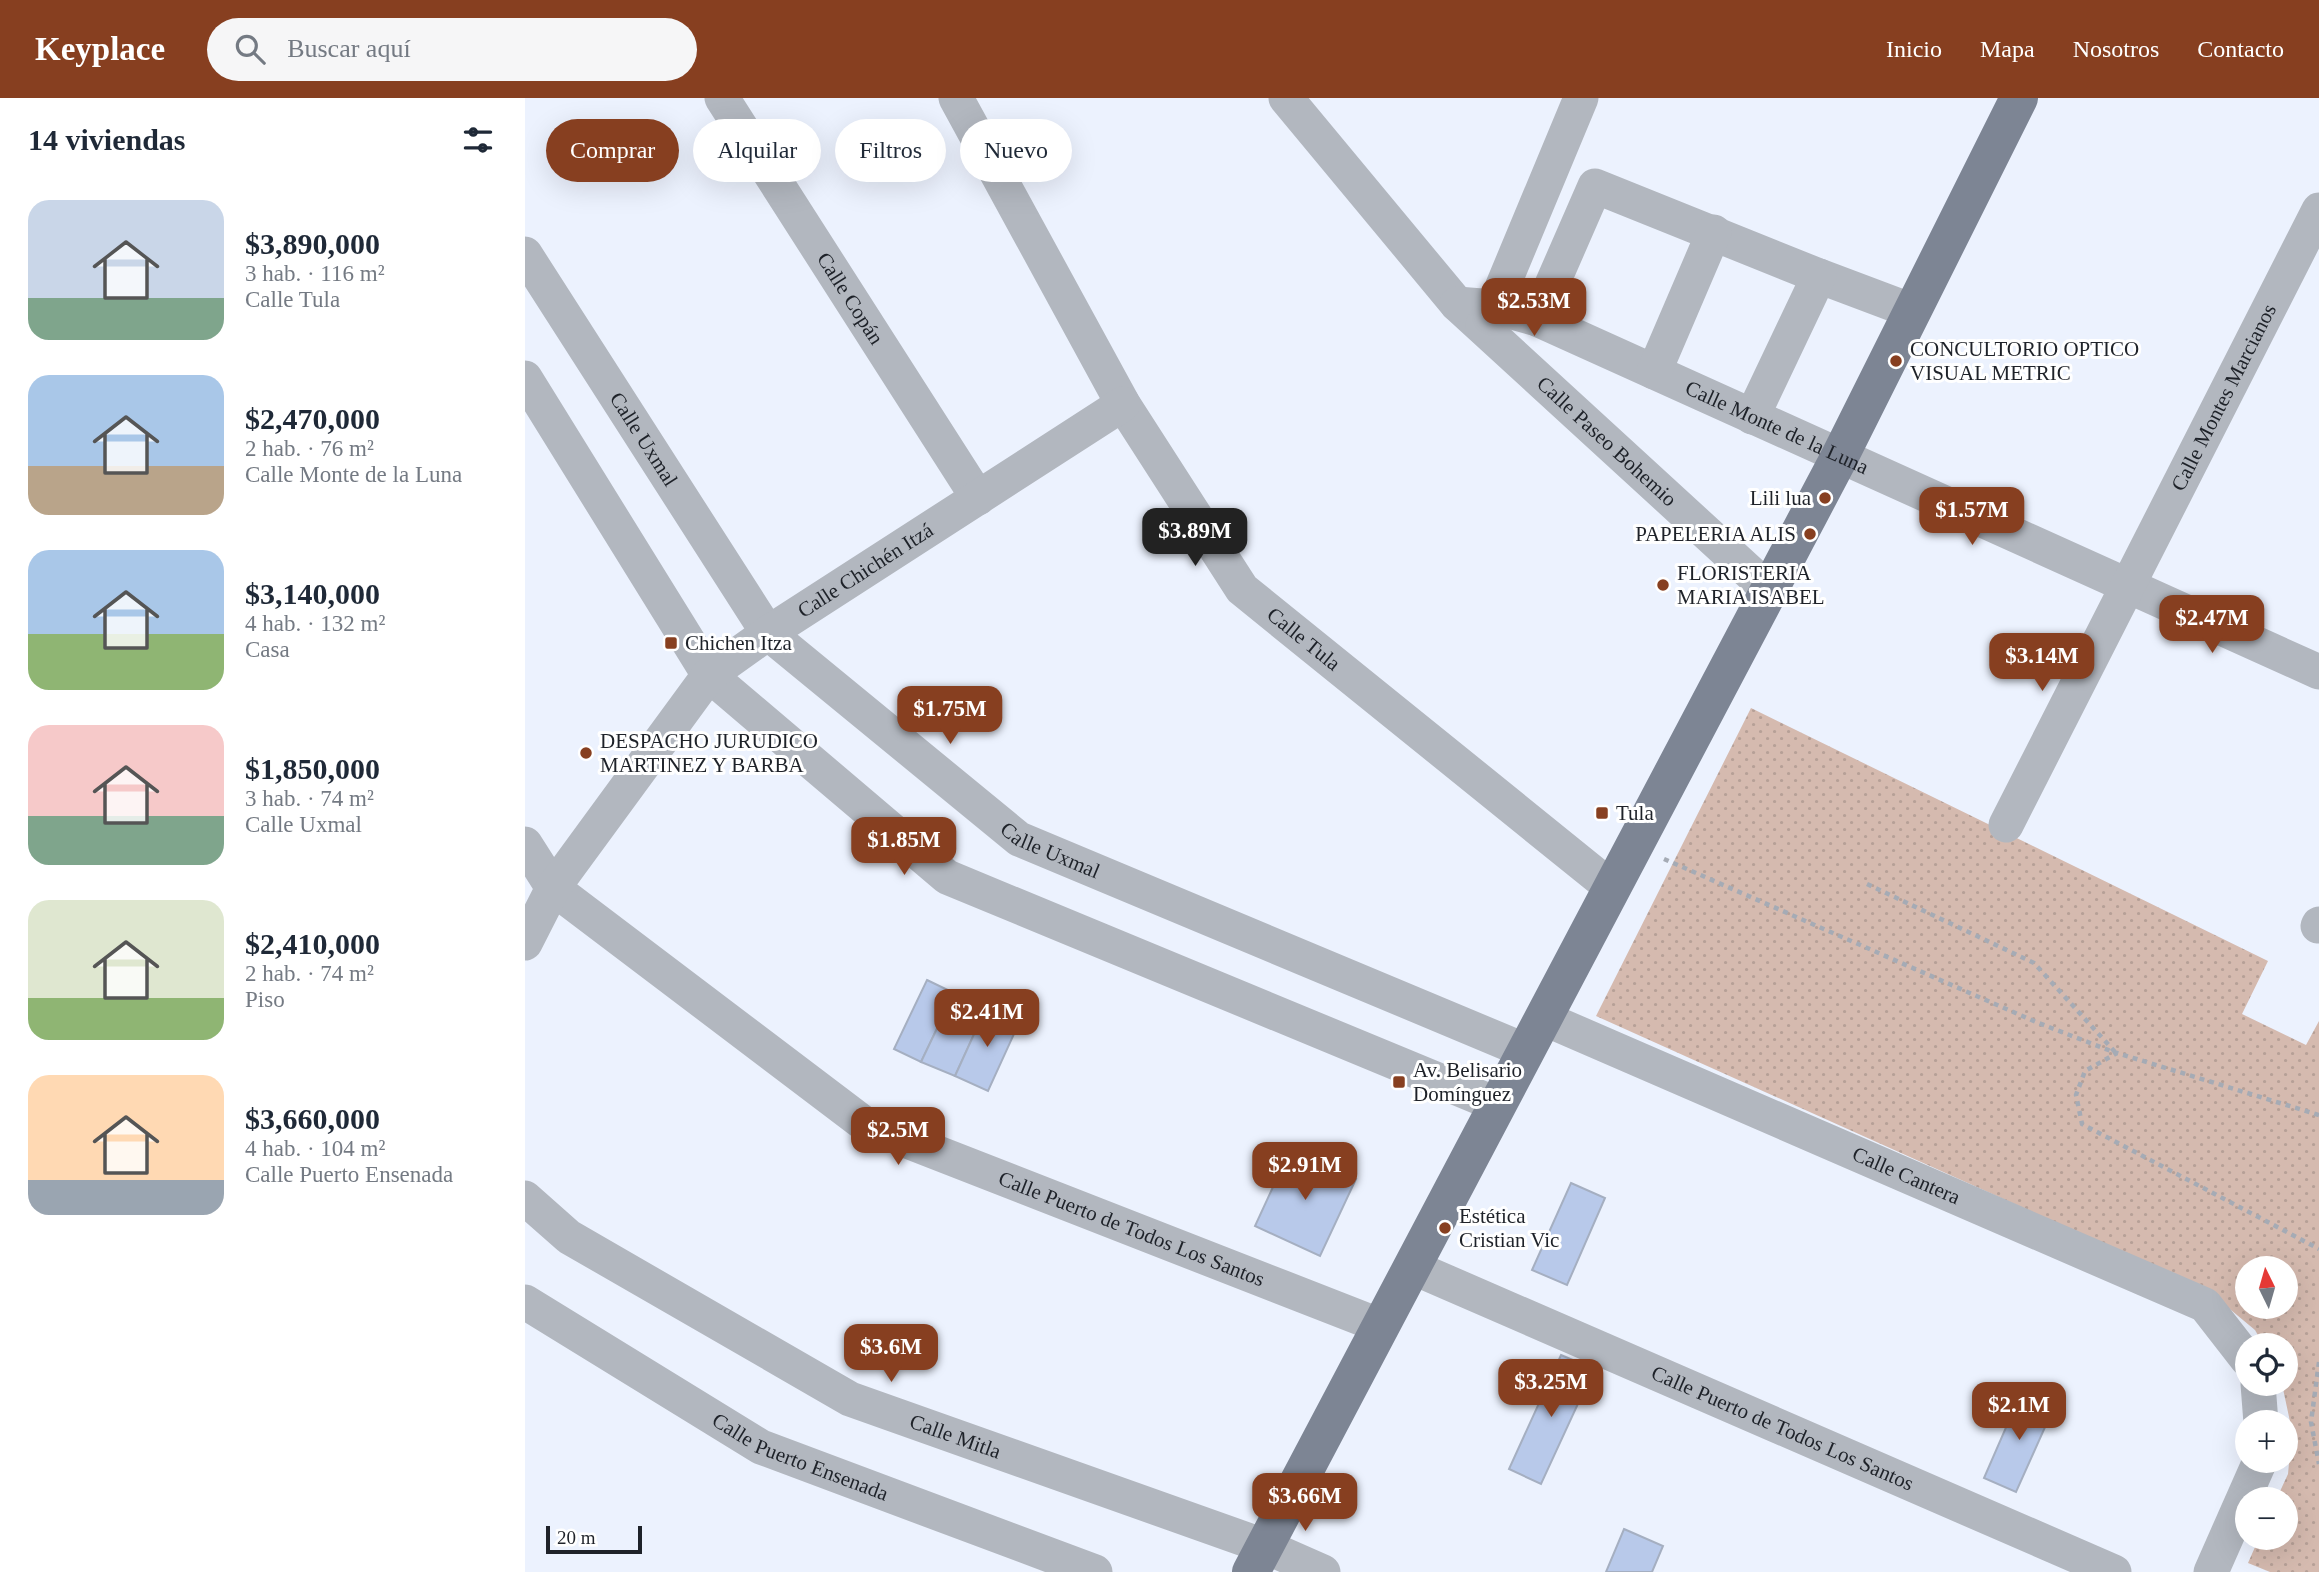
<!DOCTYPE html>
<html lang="es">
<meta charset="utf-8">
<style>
:root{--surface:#fff;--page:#f6f6f7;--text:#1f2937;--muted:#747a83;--accent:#873f20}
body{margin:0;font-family:"Times New Roman",serif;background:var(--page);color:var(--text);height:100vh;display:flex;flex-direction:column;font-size:26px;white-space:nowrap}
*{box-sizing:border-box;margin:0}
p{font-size:23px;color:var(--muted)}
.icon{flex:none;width:38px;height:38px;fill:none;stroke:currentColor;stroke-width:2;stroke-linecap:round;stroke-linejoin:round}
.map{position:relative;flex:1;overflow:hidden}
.details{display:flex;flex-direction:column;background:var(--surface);width:525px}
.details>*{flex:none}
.guide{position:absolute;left:21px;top:21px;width:665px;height:63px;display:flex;gap:14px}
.needle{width:46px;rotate:355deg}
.fabs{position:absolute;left:1710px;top:1158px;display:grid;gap:14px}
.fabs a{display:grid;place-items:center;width:63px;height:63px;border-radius:50%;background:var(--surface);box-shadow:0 7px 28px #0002;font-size:35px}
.scale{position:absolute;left:21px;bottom:18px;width:96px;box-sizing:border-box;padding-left:7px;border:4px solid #1e2229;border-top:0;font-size:19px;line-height:24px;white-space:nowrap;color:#1e2229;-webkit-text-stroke:5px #fff;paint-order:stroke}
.price{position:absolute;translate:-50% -60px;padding:0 16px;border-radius:14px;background:var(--accent);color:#fff;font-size:23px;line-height:46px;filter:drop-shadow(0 2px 4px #0008)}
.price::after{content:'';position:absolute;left:50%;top:42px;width:21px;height:16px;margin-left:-10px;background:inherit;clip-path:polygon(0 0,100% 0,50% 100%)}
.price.selected{background:#222;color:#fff}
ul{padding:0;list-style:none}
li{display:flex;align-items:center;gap:21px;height:175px;padding:0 28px}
li span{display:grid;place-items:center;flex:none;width:196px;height:140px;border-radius:21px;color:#555}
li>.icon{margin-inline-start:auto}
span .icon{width:84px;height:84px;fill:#fffc;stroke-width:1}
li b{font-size:30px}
h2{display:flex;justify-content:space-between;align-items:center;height:84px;padding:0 28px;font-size:30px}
.tag{padding:0 24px;border-radius:32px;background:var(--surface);box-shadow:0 7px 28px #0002;font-size:24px;line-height:63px}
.tag.selected{background:var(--accent);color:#fff}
header{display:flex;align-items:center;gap:42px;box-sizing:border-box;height:98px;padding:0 35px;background:var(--accent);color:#fff}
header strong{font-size:33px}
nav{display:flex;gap:38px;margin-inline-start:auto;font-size:24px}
.search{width:490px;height:63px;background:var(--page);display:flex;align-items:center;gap:18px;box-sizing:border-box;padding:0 24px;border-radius:38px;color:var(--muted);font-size:26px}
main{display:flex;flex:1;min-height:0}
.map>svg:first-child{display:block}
.park{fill:url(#park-dots);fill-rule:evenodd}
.building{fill:#b8c9ea;stroke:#a5afc1;stroke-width:2}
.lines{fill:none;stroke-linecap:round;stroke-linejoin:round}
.path{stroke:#a5abb5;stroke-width:4.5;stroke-dasharray:5 5;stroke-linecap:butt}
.minor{stroke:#b2b7bf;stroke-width:35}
.major{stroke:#7d8594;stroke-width:38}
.poi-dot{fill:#873f20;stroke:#fff;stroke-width:2.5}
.labels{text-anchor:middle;stroke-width:6;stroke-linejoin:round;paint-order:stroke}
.street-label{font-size:21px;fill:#1e2229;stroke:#fff}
.poi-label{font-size:21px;fill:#1e2229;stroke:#fff;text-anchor:start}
</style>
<header>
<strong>Keyplace</strong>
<div class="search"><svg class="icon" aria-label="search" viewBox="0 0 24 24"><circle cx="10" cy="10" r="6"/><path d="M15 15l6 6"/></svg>Buscar aquí</div>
<nav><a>Inicio</a><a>Mapa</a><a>Nosotros</a><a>Contacto</a></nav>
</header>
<main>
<section class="details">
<h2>14 viviendas<svg class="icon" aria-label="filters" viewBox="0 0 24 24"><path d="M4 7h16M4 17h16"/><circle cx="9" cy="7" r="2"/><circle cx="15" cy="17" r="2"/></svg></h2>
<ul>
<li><span style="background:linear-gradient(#c9d6e8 70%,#7fa58c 0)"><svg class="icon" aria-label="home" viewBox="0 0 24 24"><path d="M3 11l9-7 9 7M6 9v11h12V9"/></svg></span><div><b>$3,890,000</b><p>3 hab. · 116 m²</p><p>Calle Tula</p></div></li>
<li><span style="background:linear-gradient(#a9c7e8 65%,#b9a48a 0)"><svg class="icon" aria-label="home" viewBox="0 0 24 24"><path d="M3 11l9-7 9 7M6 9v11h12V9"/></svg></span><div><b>$2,470,000</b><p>2 hab. · 76 m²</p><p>Calle Monte de la Luna</p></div></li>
<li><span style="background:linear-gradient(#a9c7e8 60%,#8fb573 0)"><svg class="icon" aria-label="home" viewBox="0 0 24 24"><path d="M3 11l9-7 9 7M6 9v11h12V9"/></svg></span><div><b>$3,140,000</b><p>4 hab. · 132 m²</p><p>Casa</p></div></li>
<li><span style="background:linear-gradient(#f6c9c9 65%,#7fa58c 0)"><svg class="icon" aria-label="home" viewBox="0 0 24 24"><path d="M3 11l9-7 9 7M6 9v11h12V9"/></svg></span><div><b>$1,850,000</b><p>3 hab. · 74 m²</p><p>Calle Uxmal</p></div></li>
<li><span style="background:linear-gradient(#dfe7d0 70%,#8fb573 0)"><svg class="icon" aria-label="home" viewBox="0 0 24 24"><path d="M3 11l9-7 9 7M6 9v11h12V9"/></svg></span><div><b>$2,410,000</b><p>2 hab. · 74 m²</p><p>Piso</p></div></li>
<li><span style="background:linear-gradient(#ffd9b3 75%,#9aa5b1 0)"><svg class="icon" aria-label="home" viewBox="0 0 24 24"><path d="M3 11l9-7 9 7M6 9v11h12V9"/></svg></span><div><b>$3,660,000</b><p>4 hab. · 104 m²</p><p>Calle Puerto Ensenada</p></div></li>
</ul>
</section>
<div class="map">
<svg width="1794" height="1474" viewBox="0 0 1794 1474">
<defs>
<pattern id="park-dots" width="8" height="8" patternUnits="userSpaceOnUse" patternTransform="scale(1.75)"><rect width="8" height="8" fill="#d5baaf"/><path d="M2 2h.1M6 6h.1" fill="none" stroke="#b6a097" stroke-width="1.8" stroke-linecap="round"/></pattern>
</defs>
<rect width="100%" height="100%" fill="#ecf2fe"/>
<!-- park -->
<path class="park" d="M 1226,610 L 1743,863 L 1717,916 L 1781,947 L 1794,923 L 1794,1474 L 1745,1474 L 1723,1465 L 1734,1440 L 1760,1440 L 1760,1402 L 1751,1402 L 1763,1376 L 1767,1333 L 1757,1286 L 1760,1286 L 1760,1248 L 1739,1248 L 1730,1232 L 1683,1193 L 1071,918 ZM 1722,1171 L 1760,1171 L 1760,1209 L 1722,1209 Z"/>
<!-- building -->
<g class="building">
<path d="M 402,882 L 429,895 L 396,964 L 369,951 Z"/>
<path d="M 429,895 L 461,910 L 430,978 L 396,964 Z"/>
<path d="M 461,910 L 494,925 L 463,993 L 430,978 Z"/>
<path d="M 766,1050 L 831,1081 L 795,1158 L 730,1128 Z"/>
<path d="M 1046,1085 L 1080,1100 L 1042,1187 L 1007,1172 Z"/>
<path d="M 1036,1257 L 1069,1271 L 1016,1386 L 984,1371 Z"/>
<path d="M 1496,1295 L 1529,1309 L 1491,1394 L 1459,1380 Z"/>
<path d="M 1099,1431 L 1138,1448 L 1127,1474 L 1081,1474 Z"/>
</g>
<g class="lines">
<!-- path -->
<g class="path">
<path d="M 1139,761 L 1511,924 L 1591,955"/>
<path d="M 1342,786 L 1509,865 L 1591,955"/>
<path d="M 1794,1017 L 1592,955 L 1560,973 L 1551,997 L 1557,1026 L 1794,1151"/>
<path d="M 1794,1264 L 1786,1324 L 1794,1366"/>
</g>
<!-- minor -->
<g class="minor">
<path id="s1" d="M 197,0 L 453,400"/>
<path id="s2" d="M 431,0 L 598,306 L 717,491 L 1087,790"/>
<path id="s3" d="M 761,0 L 932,206 L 1244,492"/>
<path id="s4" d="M 0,156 L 243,535 L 494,741 L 1001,953"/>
<path d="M 1294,178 L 1387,213"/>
<path id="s5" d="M 932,206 L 969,209 L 1012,221 L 1794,574"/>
<path d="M 1012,221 L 1070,88 L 1294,178 L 1227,319"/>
<path d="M 958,227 L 969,209 L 1056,0"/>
<path d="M 1129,274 L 1189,134"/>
<path d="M 0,280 L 184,577 L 422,779 L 973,1007"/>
<path id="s6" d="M 1481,727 L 1794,112"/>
<path id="s7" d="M 0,746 L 28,790 L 341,1027 L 856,1228"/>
<path d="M 1793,828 L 1794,826"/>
<path id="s8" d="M 0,845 L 28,790 L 184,577 L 243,535 L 598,306"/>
<path id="s9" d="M 1018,920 L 1680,1207 L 1722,1261"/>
<path id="s10" d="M 0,1100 L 44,1139 L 325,1301 L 739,1448 L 798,1474"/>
<path id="s11" d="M 887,1169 L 1589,1474"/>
<path id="s12" d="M 0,1204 L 236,1349 L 570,1474"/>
<path d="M 1733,1286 L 1736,1325"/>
<path d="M 1686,1474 L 1735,1363"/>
</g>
<!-- major -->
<path class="major" d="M 726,1474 L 1315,358 L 1494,0"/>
</g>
<!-- markers -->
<g class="poi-dot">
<circle cx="1371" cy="263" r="7"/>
<circle cx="1300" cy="400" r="7"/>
<circle cx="1285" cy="436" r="7"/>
<circle cx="1138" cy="487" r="7"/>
<rect x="139" y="538" width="14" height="14" rx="3.5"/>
<circle cx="61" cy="655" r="7"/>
<rect x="1070" y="708" width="14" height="14" rx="3.5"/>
<rect x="867" y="977" width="14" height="14" rx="3.5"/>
<circle cx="920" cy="1130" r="7"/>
</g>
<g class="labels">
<!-- street labels -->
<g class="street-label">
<text dy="7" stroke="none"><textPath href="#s1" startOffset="238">Calle Copán</textPath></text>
<text dy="7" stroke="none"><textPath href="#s6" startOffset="480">Calle Montes Marcianos</textPath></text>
<text dy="7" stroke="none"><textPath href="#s5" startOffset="345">Calle Monte de la Luna</textPath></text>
<text dy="7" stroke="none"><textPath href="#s4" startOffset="220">Calle Uxmal</textPath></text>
<text dy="7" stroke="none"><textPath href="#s3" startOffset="471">Calle Paseo Bohemio</textPath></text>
<text dy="7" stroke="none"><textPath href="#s8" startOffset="514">Calle Chichén Itzá</textPath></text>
<text dy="7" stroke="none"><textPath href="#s2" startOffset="648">Calle Tula</textPath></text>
<text dy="7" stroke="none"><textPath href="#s4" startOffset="808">Calle Uxmal</textPath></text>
<text dy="7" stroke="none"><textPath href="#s9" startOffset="396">Calle Cantera</textPath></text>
<text dy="7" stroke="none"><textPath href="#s7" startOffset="730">Calle Puerto de Todos Los Santos</textPath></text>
<text dy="7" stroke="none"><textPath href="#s11" startOffset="404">Calle Puerto de Todos Los Santos</textPath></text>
<text dy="7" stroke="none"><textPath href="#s10" startOffset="495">Calle Mitla</textPath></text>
<text dy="7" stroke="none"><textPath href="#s12" startOffset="317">Calle Puerto Ensenada</textPath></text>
</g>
<!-- poi labels -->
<g class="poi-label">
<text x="1385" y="258">CONCULTORIO OPTICO<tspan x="1385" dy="24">VISUAL METRIC</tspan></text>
<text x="1286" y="407" text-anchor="end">Lili lua</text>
<text x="1271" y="443" text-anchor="end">PAPELERIA ALIS</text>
<text x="1152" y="482">FLORISTERIA<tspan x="1152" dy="24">MARIA ISABEL</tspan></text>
<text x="160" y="552">Chichen Itza</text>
<text x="75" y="650">DESPACHO JURUDICO<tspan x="75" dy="24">MARTINEZ Y BARBA</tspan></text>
<text x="1091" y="722">Tula</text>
<text x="888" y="979">Av. Belisario<tspan x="888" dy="24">Domínguez</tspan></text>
<text x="934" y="1125">Estética<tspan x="934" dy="24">Cristian Vic</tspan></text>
</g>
</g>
</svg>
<div class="fabs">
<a><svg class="needle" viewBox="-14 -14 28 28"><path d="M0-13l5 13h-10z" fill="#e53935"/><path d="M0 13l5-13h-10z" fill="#747a83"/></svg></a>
<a><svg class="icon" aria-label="locate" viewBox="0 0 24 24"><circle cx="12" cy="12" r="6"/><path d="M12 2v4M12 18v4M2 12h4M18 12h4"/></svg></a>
<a>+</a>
<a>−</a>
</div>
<div class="scale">20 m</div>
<b class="price" style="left:1009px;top:240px">$2.53M</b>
<b class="price" style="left:1447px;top:449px">$1.57M</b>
<b class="price selected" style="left:670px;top:470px">$3.89M</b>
<b class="price" style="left:1687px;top:557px">$2.47M</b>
<b class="price" style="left:1517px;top:595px">$3.14M</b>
<b class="price" style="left:425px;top:648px">$1.75M</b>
<b class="price" style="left:379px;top:779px">$1.85M</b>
<b class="price" style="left:462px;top:951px">$2.41M</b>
<b class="price" style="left:373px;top:1069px">$2.5M</b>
<b class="price" style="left:780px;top:1104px">$2.91M</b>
<b class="price" style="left:366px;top:1286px">$3.6M</b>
<b class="price" style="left:1026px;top:1321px">$3.25M</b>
<b class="price" style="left:1494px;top:1344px">$2.1M</b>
<b class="price" style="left:780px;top:1435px">$3.66M</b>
<div class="guide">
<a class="tag selected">Comprar</a>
<a class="tag">Alquilar</a>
<a class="tag">Filtros</a>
<a class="tag">Nuevo</a>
</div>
</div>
</main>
